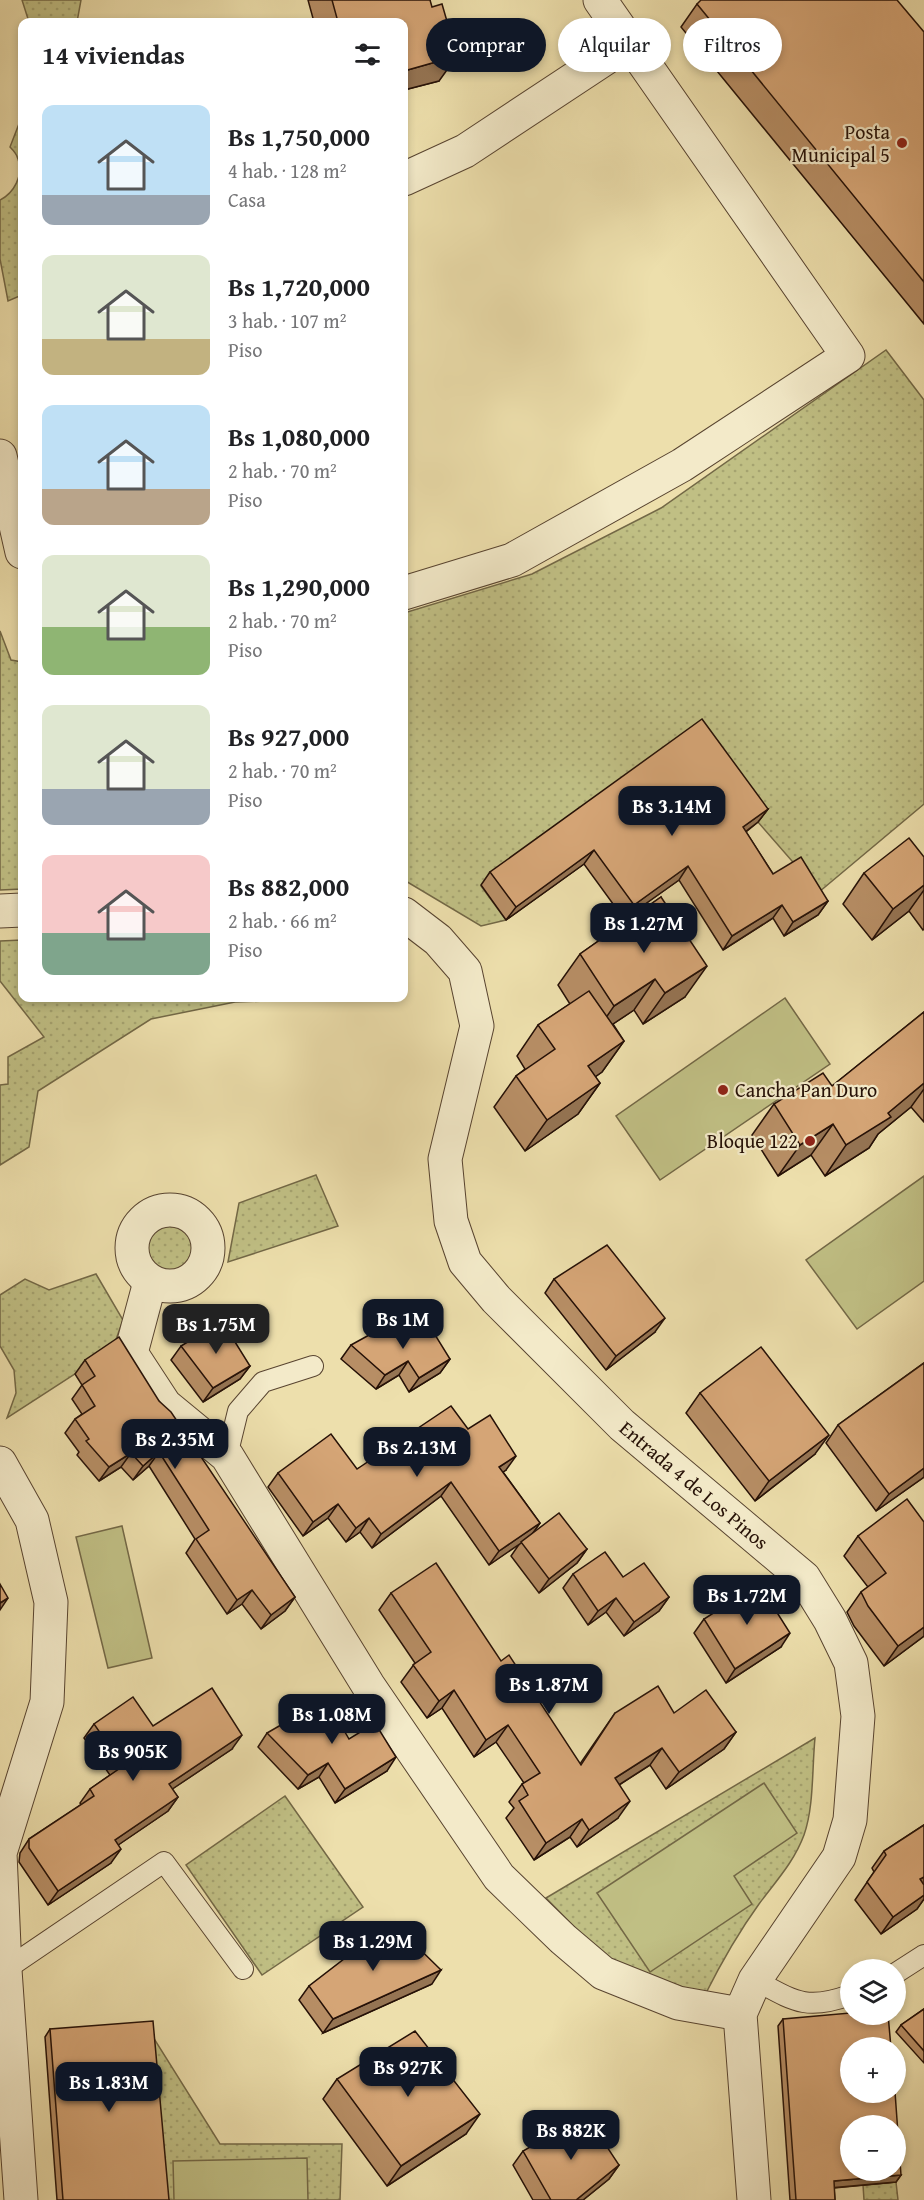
<!DOCTYPE html>
<html lang="es">
<meta charset="utf-8">
<style>
:root{--surface:#fff;--page:#f6f6f6;--text:#202124;--muted:#757577;--accent:#111827}
body{margin:0;font-family:"Gentium Book Plus",serif;background:var(--page);color:var(--text);height:100vh;display:flex;flex-direction:column;font-size:22px;white-space:nowrap}
*{box-sizing:border-box;margin:0}
p{font-size:20px;color:var(--muted)}
.icon{flex:none;width:33px;height:33px;fill:none;stroke:currentColor;stroke-width:2;stroke-linecap:round;stroke-linejoin:round}
.map{position:relative;flex:1;overflow:hidden}
.side{position:absolute;left:18px;top:18px;width:390px;height:984px;display:flex;flex-direction:column;background:var(--surface);border-radius:12px;box-shadow:0 3px 9px #0003}
.side>*{flex:none}
.top-card{position:absolute;left:426px;top:18px;width:408px;height:54px;display:flex;gap:12px}
.buttons{position:absolute;left:840px;top:1959px;display:grid;gap:12px}
.buttons a{display:grid;place-items:center;width:66px;height:66px;border-radius:50%;background:var(--surface);box-shadow:0 3px 9px #0003;font-size:30px}
.price{position:absolute;translate:-50% -51px;padding:0 14px;border-radius:12px;background:var(--accent);color:#fff;font-size:20px;line-height:39px;filter:drop-shadow(0 2px 3px #0008)}
.price::after{content:'';position:absolute;left:50%;top:36px;width:18px;height:14px;margin-left:-9px;background:inherit;clip-path:polygon(0 0,100% 0,50% 100%)}
.price.current{background:#222;color:#fff}
ul{padding:0;list-style:none}
li{display:flex;align-items:center;gap:18px;height:150px;padding:0 24px}
li span{display:grid;place-items:center;flex:none;width:168px;height:120px;border-radius:12px;color:#555}
li>.icon{margin-inline-start:auto}
span .icon{width:72px;height:72px;fill:#fffc;stroke-width:1}
li b{font-size:26px}
h2{display:flex;justify-content:space-between;align-items:center;height:72px;padding:0 24px;font-size:26px}
.tag{padding:0 21px;border-radius:27px;background:var(--surface);box-shadow:0 3px 9px #0003;font-size:21px;line-height:54px}
.tag.current{background:var(--accent);color:#fff}
.map>svg:first-child{display:block}
.grass{fill:url(#grass-dots);stroke:#736846;stroke-width:1.5}
.pitch{fill:#c0bf84;stroke:#736846;stroke-width:1.5}
.lines{fill:none;stroke-linecap:round;stroke-linejoin:round}
.lane-casing{stroke:#584430;stroke-width:22}
.street-casing{stroke:#584430;stroke-width:35}
.lane{stroke:#f3eac9;stroke-width:20}
.street{stroke:#f3eac9;stroke-width:33}
.wall{fill:#b78e65;stroke:#261107;stroke-width:1.5}
.shaded-wall{fill:#957453;stroke:#261107;stroke-width:1.5}
.building{fill:#d5a576;stroke:#261107;stroke-width:1.5;fill-rule:evenodd}
.poi-dot{fill:#8f2418;stroke:#f3eac9;stroke-width:2}
.labels{text-anchor:middle;stroke-width:4.5;stroke-linejoin:round;paint-order:stroke}
.poi-label{font-size:20px;fill:#261107;stroke:#f3eac9;text-anchor:end}
.street-label{font-size:20px;fill:#261107;stroke:#f3eac9}
</style>
<div class="map">
<svg width="924" height="2200" viewBox="0 0 924 2200">
<defs>
<pattern id="grass-dots" width="8" height="8" patternUnits="userSpaceOnUse" patternTransform="scale(1.5)"><rect width="8" height="8" fill="#c0bf84"/><path d="M2 2h.1M6 6h.1" fill="none" stroke="#a5a370" stroke-width="1.8" stroke-linecap="round"/></pattern>
</defs>
<rect width="100%" height="100%" fill="#eddfac"/>
<filter id="stains"><feTurbulence type="fractalNoise" baseFrequency=".00333" numOctaves="4"/><feColorMatrix values="0 0 0 0 .2 0 0 0 0 .09 0 0 0 0 .02 0 0 0 .5 -.17"/></filter>
<radialGradient id="worn" r=".72"><stop offset=".6" stop-color="#630" stop-opacity="0"/><stop offset="1" stop-color="#630" stop-opacity=".3"/></radialGradient>
<!-- grass -->
<g class="grass">
<path d="M 22,0 L 81,0 L 77,22 L 29,22 Z"/>
<path d="M 22,116 L 22,295 L 8,301 L 0,259 L 0,200 C 14,193 24,175 18,159 C 17,155 13,150 10,147 Z"/>
<path d="M 886,350 L 924,400 L 924,804 L 819,892 L 758,822 L 481,886 L 506,920 L 481,926 L 404,880 L 404,613 L 532,574 L 661,508 Z"/>
<path d="M 0,631 L 11,660 L 22,662 L 22,889 L 0,890 Z"/>
<path d="M 22,940 L 22,998 L 266,998 L 266,1001 L 235,1002 L 151,1019 L 38,1091 L 29,1147 L 0,1165 L 0,1085 L 8,1084 L 8,1057 L 44,1037 L 0,981 L 0,941 Z"/>
<path d="M 316,1175 L 338,1226 L 228,1262 L 239,1203 Z"/>
<circle cx="171" cy="1248" r="25"/>
<path d="M 96,1274 L 123,1320 L 114,1345 L 75,1374 L 7,1418 L 16,1393 L 14,1370 L 0,1346 L 0,1295 L 25,1279 L 49,1290 Z"/>
<path d="M 815,1738 C 812,1768 814,1807 804,1835 C 794,1862 776,1881 759,1904 C 738,1933 721,1963 705,1995 L 612,1962 L 587,1940 L 546,1898 Z"/>
<path d="M 285,1796 L 363,1907 L 262,1975 L 186,1865 Z"/>
<path d="M 148,2029 L 220,2144 L 342,2144 L 340,2200 L 164,2200 Z"/>
<path d="M 896,2182 L 898,2200 L 864,2200 L 863,2185 Z"/>
</g>
<!-- pitch -->
<g class="pitch">
<path d="M 785,998 L 830,1064 L 660,1180 L 616,1116 Z"/>
<path d="M 924,1176 L 924,1281 L 857,1329 L 806,1260 Z"/>
<path d="M 122,1526 L 152,1658 L 108,1668 L 76,1537 Z"/>
<path d="M 764,1783 L 797,1833 L 734,1876 L 752,1904 L 650,1972 L 597,1893 Z"/>
<path d="M 307,2158 L 308,2200 L 174,2200 L 173,2161 Z"/>
</g>
<g class="lines">
<!-- lane casing -->
<g class="lane-casing">
<g id="lane">
<path d="M 227,1456 L 238,1411 L 263,1382 L 313,1366"/>
<path d="M 5,1970 L 164,1862 L 243,1969"/>
<path d="M 896,1973 L 924,1955"/>
<path d="M 755,1980 C 794,2001 806,2011 850,1995"/>
</g>
</g>
<!-- street casing -->
<g class="street-casing">
<g id="street">
<path d="M 404,179 L 465,151 L 630,42"/>
<path d="M 0,456 L 22,552"/>
<path d="M 404,593 L 512,560 L 682,465 L 848,356 L 600,0"/>
<path d="M 0,911 L 22,910"/>
<path d="M 404,914 L 438,940 L 465,971 L 477,1026 L 445,1159 L 451,1221 L 465,1262 L 496,1299 L 622,1425 L 804,1578 L 830,1620 L 851,1663 L 858,1716 L 850,1820 L 839,1857 L 755,1980 L 740,2014 L 754,2200"/>
<circle cx="170" cy="1248" r="38"/>
<path d="M 150,1282 L 131,1353 L 165,1405 L 227,1456 L 368,1685 L 499,1877 L 563,1939 L 603,1973 L 678,2003 L 740,2014"/>
<path d="M 0,1463 L 32,1520 L 51,1602 L 47,1702 L 0,1853 L 5,1970 L 21,2200"/>
</g>
</g>
<!-- lane -->
<use href="#lane" class="lane"/>
<!-- street -->
<use href="#street" class="street"/>
</g>
<!-- wall -->
<g class="wall">
<path d="M 308,0 L 430,0 L 439,81 L 404,90 L 404,22 L 314,22 Z"/>
<path d="M 697,4 L 924,32 L 924,324 L 681,27 Z"/>
<path d="M 768,809 L 758,822 L 746,832 L 773,874 L 828,901 L 818,915 L 784,936 L 773,918 L 723,950 L 679,880 L 624,919 L 584,864 L 506,920 L 481,885 L 490,872 Z"/>
<path d="M 924,857 L 924,929 L 923,930 L 909,911 L 872,940 L 843,904 L 864,873 Z"/>
<path d="M 661,897 L 685,997 L 643,1024 L 634,1010 L 613,1024 L 624,1041 L 602,1072 L 595,1077 L 600,1083 L 578,1114 L 525,1151 L 494,1107 L 516,1076 L 525,1069 L 517,1056 L 538,1025 L 570,1004 L 558,985 L 580,954 Z"/>
<path d="M 924,1012 L 924,1122 L 911,1107 L 878,1134 L 869,1148 L 825,1176 L 811,1155 L 778,1176 L 752,1135 L 774,1104 L 832,1086 Z"/>
<path d="M 554,1279 L 655,1332 L 606,1370 L 545,1293 Z"/>
<path d="M 406,1339 L 450,1359 L 440,1373 L 409,1392 L 399,1375 L 376,1389 L 341,1359 L 351,1345 Z"/>
<path d="M 181,1346 L 250,1366 L 240,1379 L 203,1402 L 171,1360 Z"/>
<path d="M 85,1360 L 159,1401 L 295,1597 L 285,1611 L 261,1629 L 242,1604 L 227,1614 L 186,1553 L 195,1539 L 149,1466 L 133,1480 L 121,1467 L 99,1481 L 77,1455 L 79,1452 L 65,1433 L 75,1419 L 82,1414 L 72,1399 L 82,1385 L 75,1374 Z"/>
<path d="M 924,1363 L 924,1477 L 876,1511 L 826,1443 L 838,1425 Z"/>
<path d="M 700,1393 L 815,1454 L 755,1501 L 686,1413 Z"/>
<path d="M 468,1429 L 506,1470 L 503,1472 L 540,1523 L 532,1534 L 587,1549 L 577,1563 L 539,1593 L 511,1556 L 520,1543 L 489,1565 L 441,1496 L 372,1548 L 360,1532 L 346,1542 L 328,1518 L 303,1536 L 268,1487 L 278,1473 L 357,1469 Z"/>
<path d="M 924,1522 L 924,1636 L 884,1666 L 854,1626 L 847,1612 L 861,1592 L 868,1587 L 844,1556 L 858,1536 Z"/>
<path d="M 573,1574 L 623,1577 L 669,1597 L 659,1611 L 624,1636 L 606,1612 L 588,1625 L 563,1588 Z"/>
<path d="M 391,1593 L 501,1661 L 580,1764 L 615,1713 L 674,1713 L 736,1732 L 724,1749 L 666,1789 L 650,1765 L 619,1785 L 618,1818 L 577,1847 L 570,1837 L 534,1860 L 506,1818 L 514,1808 L 509,1802 L 522,1784 L 524,1783 L 496,1742 L 474,1757 L 442,1708 L 427,1718 L 401,1682 L 415,1663 L 379,1610 Z"/>
<path d="M 704,1619 L 781,1647 L 726,1683 L 694,1633 Z"/>
<path d="M 94,1724 L 153,1726 L 232,1749 L 172,1789 L 178,1797 L 168,1811 L 118,1845 L 111,1863 L 48,1905 L 19,1862 L 20,1853 L 29,1839 L 81,1805 L 80,1803 L 90,1789 L 110,1775 L 84,1738 Z"/>
<path d="M 267,1733 L 349,1739 L 387,1771 L 335,1803 L 319,1777 L 298,1789 L 258,1747 Z"/>
<path d="M 924,1825 L 924,1899 L 917,1909 L 881,1934 L 855,1900 L 874,1872 L 872,1868 L 884,1851 Z"/>
<path d="M 432,1984 L 323,2033 L 299,2000 L 309,1986 Z"/>
<path d="M 924,2009 L 924,2063 L 896,2032 L 901,2025 Z"/>
<path d="M 783,2019 L 901,2175 L 896,2182 L 834,2188 L 835,2200 L 790,2200 L 778,2026 Z"/>
<path d="M 50,2029 L 169,2200 L 57,2200 L 45,2037 Z"/>
<path d="M 337,2079 L 466,2134 L 387,2186 L 323,2099 Z"/>
<path d="M 523,2151 L 619,2165 L 609,2179 L 583,2200 L 533,2200 L 513,2165 Z"/>
</g>
<!-- shaded-wall -->
<g class="shaded-wall">
<path d="M 457,56 L 439,81 L 404,90 L 404,71 Z"/>
<path d="M 768,809 L 758,822 L 733,841 L 743,827 Z"/>
<path d="M 594,850 L 584,864 L 506,920 L 516,907 Z"/>
<path d="M 688,866 L 679,880 L 624,919 L 634,905 Z"/>
<path d="M 924,885 L 924,890 L 909,911 L 872,940 L 893,909 Z"/>
<path d="M 828,901 L 818,915 L 784,936 L 793,922 Z"/>
<path d="M 782,905 L 773,918 L 723,950 L 732,936 Z"/>
<path d="M 707,966 L 685,997 L 643,1024 L 665,993 Z"/>
<path d="M 655,979 L 634,1010 L 592,1038 L 614,1006 Z"/>
<path d="M 624,1041 L 602,1072 L 566,1097 L 588,1066 Z"/>
<path d="M 600,1083 L 578,1114 L 525,1151 L 547,1120 Z"/>
<path d="M 924,1083 L 924,1089 L 911,1107 L 878,1134 L 869,1148 L 825,1176 L 846,1145 L 888,1113 Z"/>
<path d="M 833,1124 L 811,1155 L 778,1176 L 800,1145 Z"/>
<path d="M 665,1318 L 655,1332 L 606,1370 L 616,1356 Z"/>
<path d="M 450,1359 L 440,1373 L 409,1392 L 419,1378 Z"/>
<path d="M 408,1361 L 399,1375 L 376,1389 L 385,1375 Z"/>
<path d="M 250,1366 L 240,1379 L 203,1402 L 213,1388 Z"/>
<path d="M 829,1435 L 815,1454 L 755,1501 L 769,1481 Z"/>
<path d="M 159,1452 L 149,1466 L 133,1480 L 143,1466 Z"/>
<path d="M 131,1453 L 121,1467 L 99,1481 L 109,1467 Z"/>
<path d="M 516,1456 L 506,1470 L 490,1481 L 499,1467 Z"/>
<path d="M 924,1468 L 924,1477 L 876,1511 L 889,1494 Z"/>
<path d="M 451,1482 L 441,1496 L 372,1548 L 381,1534 Z"/>
<path d="M 338,1504 L 328,1518 L 303,1536 L 313,1522 Z"/>
<path d="M 369,1518 L 360,1532 L 346,1542 L 356,1528 Z"/>
<path d="M 540,1523 L 530,1537 L 489,1565 L 499,1551 Z"/>
<path d="M 587,1549 L 577,1563 L 539,1593 L 549,1579 Z"/>
<path d="M 252,1590 L 242,1604 L 227,1614 L 237,1600 Z"/>
<path d="M 295,1597 L 285,1611 L 261,1629 L 271,1615 Z"/>
<path d="M 669,1597 L 659,1611 L 624,1636 L 634,1622 Z"/>
<path d="M 8,1598 L 0,1610 L 0,1603 Z"/>
<path d="M 616,1598 L 606,1612 L 588,1625 L 598,1611 Z"/>
<path d="M 924,1627 L 924,1636 L 884,1666 L 898,1646 Z"/>
<path d="M 790,1633 L 781,1647 L 726,1683 L 735,1669 Z"/>
<path d="M 454,1690 L 442,1708 L 427,1718 L 439,1701 Z"/>
<path d="M 508,1725 L 496,1742 L 474,1757 L 486,1740 Z"/>
<path d="M 736,1732 L 724,1749 L 666,1789 L 679,1772 Z"/>
<path d="M 242,1735 L 232,1749 L 159,1798 L 169,1784 Z"/>
<path d="M 662,1748 L 650,1765 L 603,1795 L 615,1778 Z"/>
<path d="M 396,1757 L 387,1771 L 335,1803 L 345,1789 Z"/>
<path d="M 328,1763 L 319,1777 L 298,1789 L 308,1775 Z"/>
<path d="M 178,1797 L 168,1811 L 105,1854 L 115,1840 Z"/>
<path d="M 630,1801 L 618,1818 L 577,1847 L 589,1830 Z"/>
<path d="M 582,1819 L 570,1837 L 534,1860 L 546,1843 Z"/>
<path d="M 121,1849 L 111,1863 L 48,1905 L 58,1891 Z"/>
<path d="M 924,1877 L 924,1887 L 920,1879 Z"/>
<path d="M 924,1895 L 924,1899 L 917,1909 L 881,1934 L 893,1917 Z"/>
<path d="M 441,1970 L 432,1984 L 323,2033 L 333,2019 Z"/>
<path d="M 480,2114 L 466,2134 L 387,2186 L 401,2166 Z"/>
<path d="M 619,2165 L 609,2179 L 583,2200 L 576,2200 Z"/>
<path d="M 901,2175 L 896,2182 L 829,2188 L 834,2181 Z"/>
</g>
<!-- building -->
<g class="building">
<path d="M 332,0 L 430,0 L 432,7 L 442,4 L 457,56 L 404,71 L 404,22 L 338,22 Z"/>
<path d="M 701,0 L 897,0 L 924,32 L 924,282 L 697,4 Z"/>
<path d="M 702,719 L 768,809 L 743,827 L 773,874 L 801,857 L 828,901 L 793,922 L 782,905 L 732,936 L 688,866 L 634,905 L 594,850 L 516,907 L 490,872 Z"/>
<path d="M 909,838 L 924,857 L 924,885 L 893,909 L 864,873 Z"/>
<path d="M 661,897 L 707,966 L 665,993 L 655,979 L 614,1006 L 580,954 Z"/>
<path d="M 589,991 L 624,1041 L 588,1066 L 600,1083 L 547,1120 L 516,1076 L 555,1049 L 538,1025 Z"/>
<path d="M 924,1012 L 924,1083 L 888,1113 L 891,1117 L 846,1145 L 833,1124 L 800,1145 L 774,1104 L 823,1073 L 832,1086 Z"/>
<path d="M 607,1245 L 665,1318 L 616,1356 L 554,1279 Z"/>
<path d="M 398,1319 L 406,1339 L 429,1325 L 450,1359 L 419,1378 L 408,1361 L 385,1375 L 351,1345 Z"/>
<path d="M 222,1321 L 250,1366 L 213,1388 L 181,1346 Z"/>
<path d="M 119,1337 L 159,1401 L 171,1412 L 295,1597 L 271,1615 L 252,1590 L 237,1600 L 196,1539 L 209,1530 L 159,1452 L 143,1466 L 131,1453 L 109,1467 L 86,1441 L 89,1439 L 75,1419 L 95,1406 L 82,1385 L 95,1376 L 85,1360 Z"/>
<path d="M 761,1347 L 829,1435 L 769,1481 L 700,1393 Z"/>
<path d="M 924,1363 L 924,1468 L 889,1494 L 838,1425 Z"/>
<path d="M 451,1406 L 468,1429 L 490,1415 L 516,1456 L 499,1467 L 540,1523 L 499,1551 L 451,1482 L 381,1534 L 369,1518 L 356,1528 L 338,1504 L 313,1522 L 278,1473 L 331,1434 L 357,1469 Z"/>
<path d="M 907,1499 L 924,1522 L 924,1627 L 898,1646 L 868,1606 L 861,1592 L 886,1573 L 858,1536 Z"/>
<path d="M 559,1513 L 587,1549 L 549,1579 L 521,1542 Z"/>
<path d="M 605,1552 L 623,1577 L 644,1563 L 669,1597 L 634,1622 L 616,1598 L 598,1611 L 573,1574 Z"/>
<path d="M 436,1563 L 501,1661 L 509,1655 L 581,1765 L 615,1713 L 658,1686 L 674,1713 L 706,1690 L 736,1732 L 679,1772 L 662,1748 L 615,1778 L 630,1801 L 589,1830 L 582,1819 L 546,1843 L 519,1801 L 528,1795 L 522,1784 L 540,1773 L 508,1725 L 486,1740 L 454,1690 L 439,1701 L 413,1665 L 431,1652 L 391,1593 Z"/>
<path d="M 0,1584 L 8,1598 L 0,1603 Z"/>
<path d="M 759,1584 L 790,1633 L 735,1669 L 704,1619 Z"/>
<path d="M 212,1688 L 242,1735 L 169,1784 L 178,1797 L 115,1840 L 121,1849 L 58,1891 L 29,1848 L 29,1839 L 94,1796 L 90,1789 L 123,1766 L 94,1724 L 133,1697 L 153,1726 Z"/>
<path d="M 326,1699 L 349,1739 L 375,1723 L 396,1757 L 345,1789 L 328,1763 L 308,1775 L 267,1733 Z"/>
<path d="M 924,1825 L 924,1877 L 920,1879 L 924,1885 L 924,1895 L 893,1917 L 867,1882 L 886,1855 L 884,1851 Z"/>
<path d="M 392,1922 L 441,1970 L 333,2019 L 309,1986 Z"/>
<path d="M 924,2009 L 924,2051 L 901,2025 Z"/>
<path d="M 850,2013 L 850,2014 L 888,2014 L 891,2048 L 850,2048 L 850,2092 L 895,2092 L 901,2175 L 834,2181 L 835,2200 L 796,2200 L 783,2019 ZM 850,2126 L 896,2126 L 896,2170 L 850,2170 Z"/>
<path d="M 153,2021 L 169,2200 L 63,2200 L 50,2029 Z"/>
<path d="M 415,2031 L 480,2114 L 401,2166 L 337,2079 Z"/>
<path d="M 586,2115 L 619,2165 L 576,2200 L 551,2200 L 523,2151 Z"/>
</g>
<!-- markers -->
<g class="poi-dot">
<circle cx="902" cy="143" r="6"/>
<circle cx="723" cy="1090" r="6"/>
<circle cx="810" cy="1141" r="6"/>
</g>
<g class="labels">
<!-- poi labels -->
<g class="poi-label">
<text x="890" y="139">Posta<tspan x="890" dy="23">Municipal 5</tspan></text>
<text x="735" y="1097" text-anchor="start">Cancha Pan Duro</text>
<text x="798" y="1148">Bloque 122</text>
</g>
<!-- street labels -->
<g class="street-label">
<text transform="translate(694 1485) rotate(40)" y="7">Entrada 4 de Los Pinos</text>
</g>
</g>
<rect width="100%" height="100%" filter="url(#stains)"/>
<rect width="100%" height="100%" fill="url(#worn)"/>
</svg>
<div class="buttons">
<a><svg class="icon" aria-label="layers" viewBox="0 0 24 24"><path d="M12 4l9 5-9 5-9-5zM3 14l9 5 9-5"/></svg></a>
<a>+</a>
<a>−</a>
</div>
<b class="price" style="left:672px;top:837px">Bs 3.14M</b>
<b class="price" style="left:644px;top:954px">Bs 1.27M</b>
<b class="price" style="left:403px;top:1350px">Bs 1M</b>
<b class="price current" style="left:216px;top:1355px">Bs 1.75M</b>
<b class="price" style="left:175px;top:1470px">Bs 2.35M</b>
<b class="price" style="left:417px;top:1478px">Bs 2.13M</b>
<b class="price" style="left:747px;top:1626px">Bs 1.72M</b>
<b class="price" style="left:549px;top:1715px">Bs 1.87M</b>
<b class="price" style="left:332px;top:1745px">Bs 1.08M</b>
<b class="price" style="left:133px;top:1782px">Bs 905K</b>
<b class="price" style="left:373px;top:1972px">Bs 1.29M</b>
<b class="price" style="left:408px;top:2098px">Bs 927K</b>
<b class="price" style="left:109px;top:2113px">Bs 1.83M</b>
<b class="price" style="left:571px;top:2161px">Bs 882K</b>
<div class="top-card">
<a class="tag current">Comprar</a>
<a class="tag">Alquilar</a>
<a class="tag">Filtros</a>
</div>
<section class="side">
<h2>14 viviendas<svg class="icon" aria-label="filters" viewBox="0 0 24 24"><path d="M4 7h16M4 17h16"/><circle cx="9" cy="7" r="2"/><circle cx="15" cy="17" r="2"/></svg></h2>
<ul>
<li><span style="background:linear-gradient(#bfe0f5 75%,#9aa5b1 0)"><svg class="icon" aria-label="home" viewBox="0 0 24 24"><path d="M3 11l9-7 9 7M6 9v11h12V9"/></svg></span><div><b>Bs 1,750,000</b><p>4 hab. · 128 m²</p><p>Casa</p></div></li>
<li><span style="background:linear-gradient(#dfe7d0 70%,#c2b280 0)"><svg class="icon" aria-label="home" viewBox="0 0 24 24"><path d="M3 11l9-7 9 7M6 9v11h12V9"/></svg></span><div><b>Bs 1,720,000</b><p>3 hab. · 107 m²</p><p>Piso</p></div></li>
<li><span style="background:linear-gradient(#bfe0f5 70%,#b9a48a 0)"><svg class="icon" aria-label="home" viewBox="0 0 24 24"><path d="M3 11l9-7 9 7M6 9v11h12V9"/></svg></span><div><b>Bs 1,080,000</b><p>2 hab. · 70 m²</p><p>Piso</p></div></li>
<li><span style="background:linear-gradient(#dfe7d0 60%,#8fb573 0)"><svg class="icon" aria-label="home" viewBox="0 0 24 24"><path d="M3 11l9-7 9 7M6 9v11h12V9"/></svg></span><div><b>Bs 1,290,000</b><p>2 hab. · 70 m²</p><p>Piso</p></div></li>
<li><span style="background:linear-gradient(#dfe7d0 70%,#9aa5b1 0)"><svg class="icon" aria-label="home" viewBox="0 0 24 24"><path d="M3 11l9-7 9 7M6 9v11h12V9"/></svg></span><div><b>Bs 927,000</b><p>2 hab. · 70 m²</p><p>Piso</p></div></li>
<li><span style="background:linear-gradient(#f6c9c9 65%,#7fa58c 0)"><svg class="icon" aria-label="home" viewBox="0 0 24 24"><path d="M3 11l9-7 9 7M6 9v11h12V9"/></svg></span><div><b>Bs 882,000</b><p>2 hab. · 66 m²</p><p>Piso</p></div></li>
</ul>
</section>
</div>
